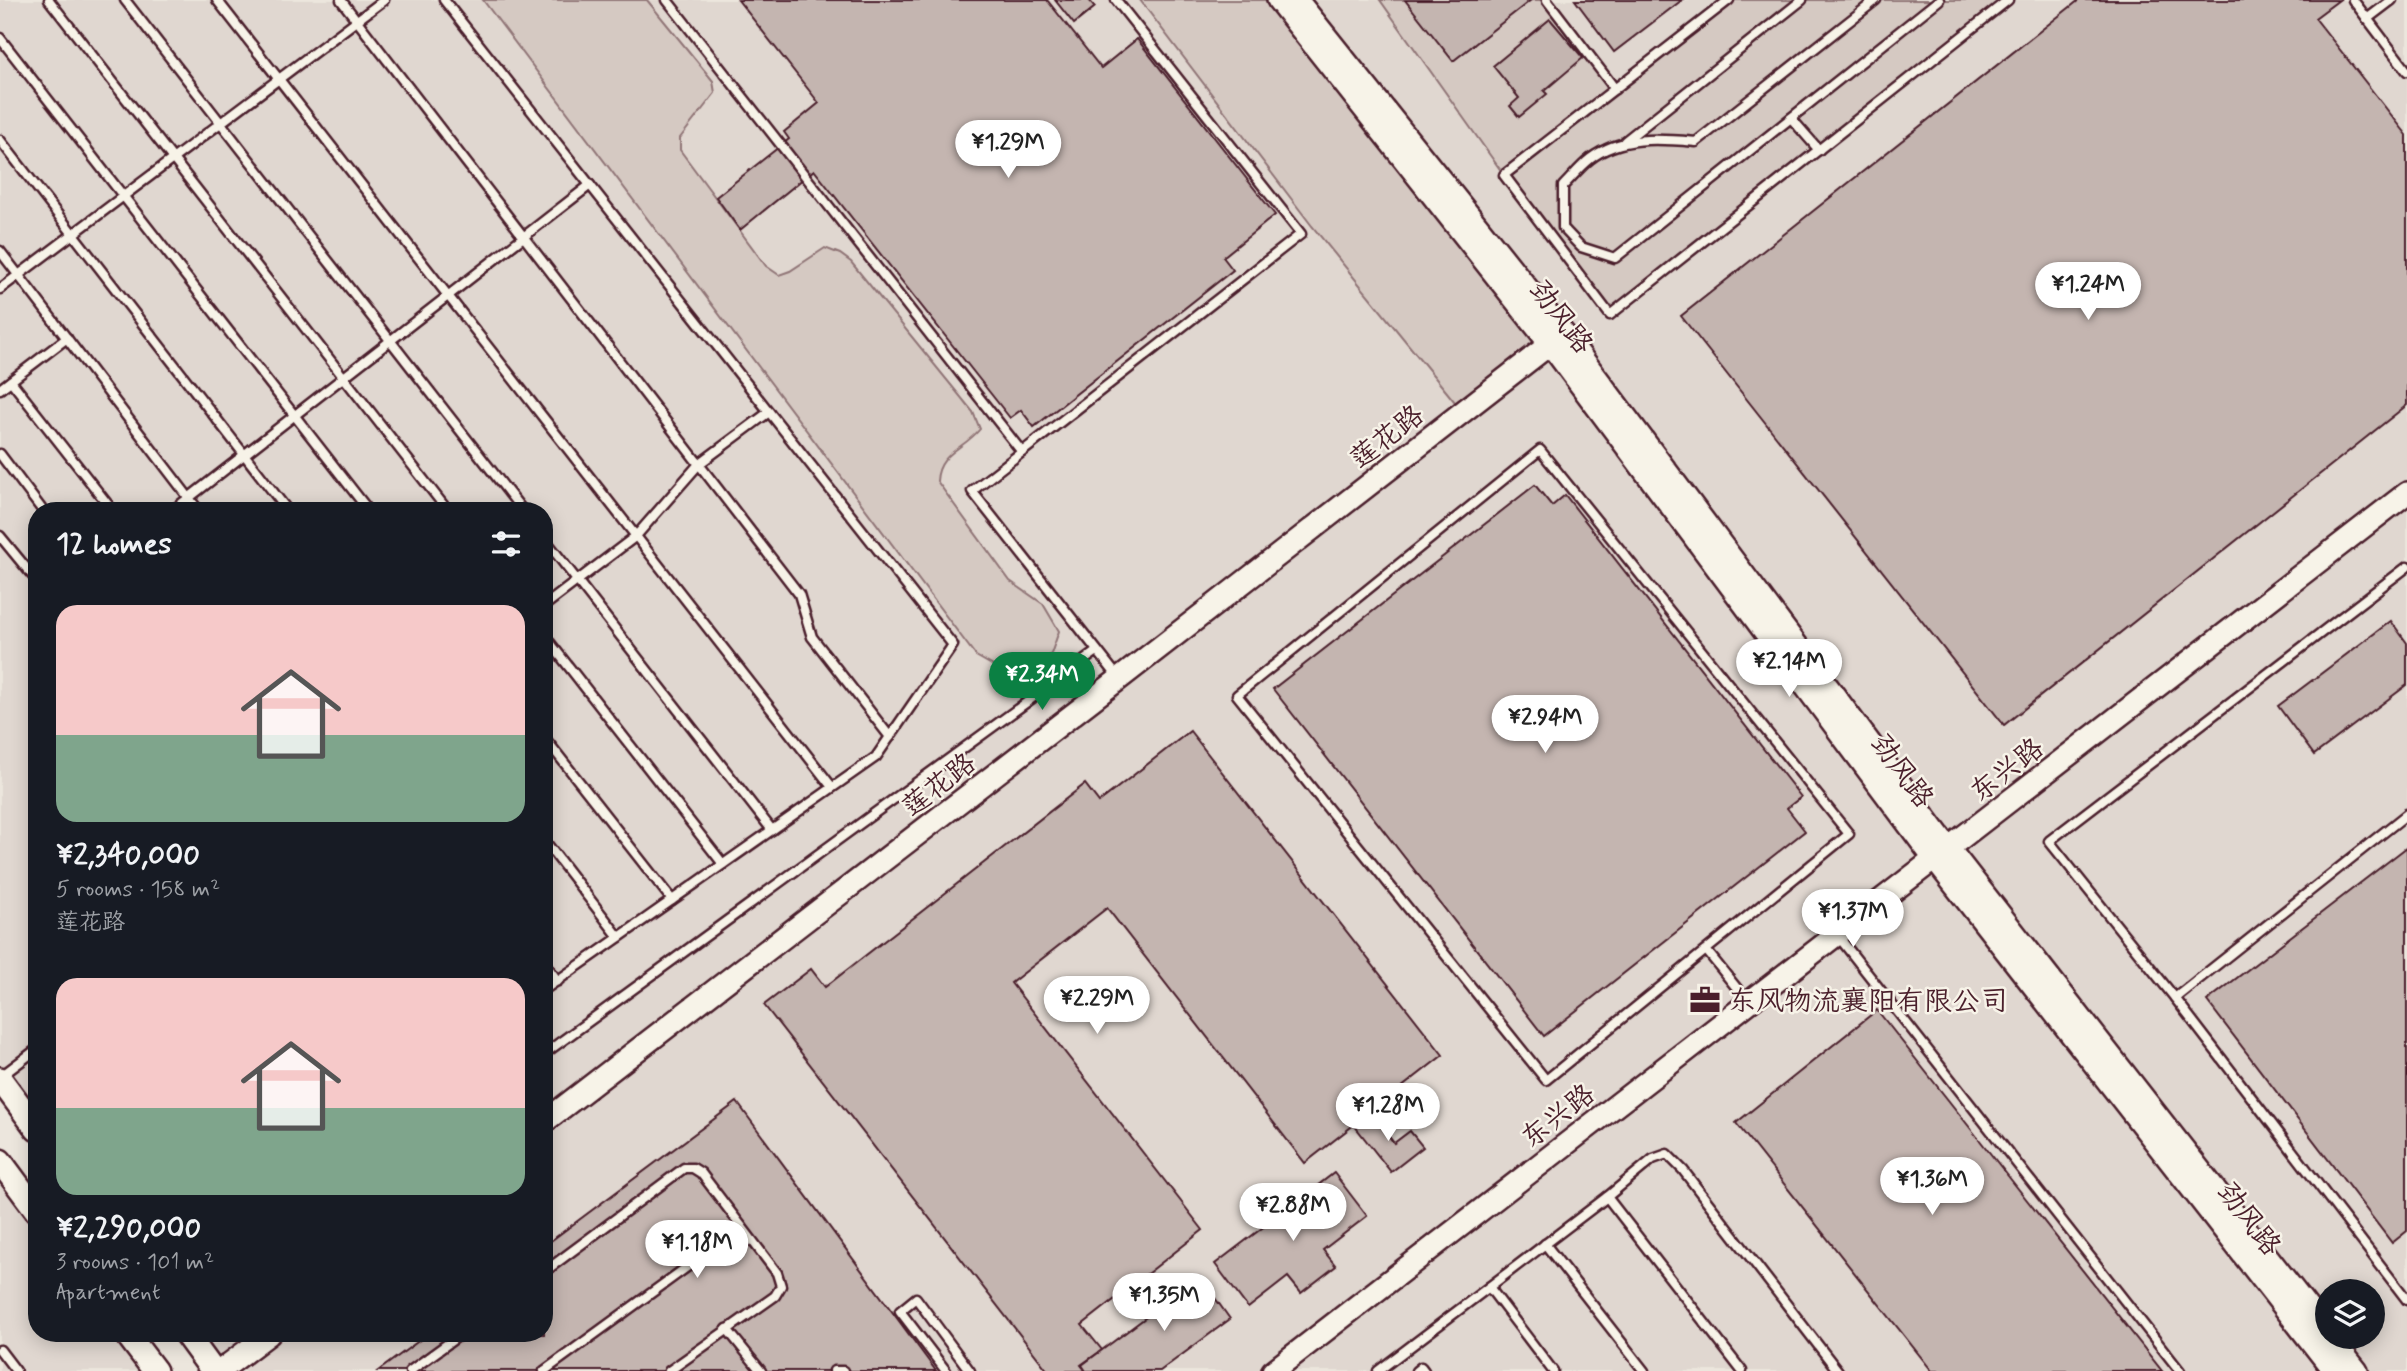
<!DOCTYPE html>
<meta charset="utf-8">
<style>
:root{--surface:#171b24;--page:#242831;--text:#f1f3f6;--muted:#9ea1a6;--accent:#0b8043}
body{margin:0;font-family:Mynerve,"LXGW WenKai TC",sans-serif;background:var(--page);color:var(--text);height:100vh;display:flex;flex-direction:column;font-size:26px;white-space:nowrap}
*{box-sizing:border-box;margin:0}
p{font-size:23px;color:var(--muted)}
.icon{flex:none;width:38px;height:38px;fill:none;stroke:currentColor;stroke-width:2;stroke-linecap:round;stroke-linejoin:round}
.map{position:relative;flex:1;overflow:hidden}
.side{position:absolute;left:28px;top:502px;width:525px;height:840px;display:flex;flex-direction:column;background:var(--surface);border-radius:28px;box-shadow:0 4px 18px #0003}
.side>*{flex:none}
.controls{position:absolute;left:2315px;top:1279px;display:grid;gap:14px}
.controls a{display:grid;place-items:center;width:70px;height:70px;border-radius:50%;background:var(--surface);box-shadow:0 4px 18px #0003;font-size:35px}
.price{position:absolute;translate:-50% -60px;padding:0 16px;border-radius:24px;background:#fff;color:#222;font-size:23px;line-height:46px;filter:drop-shadow(0 2px 4px #0008)}
.price::after{content:'';position:absolute;left:50%;top:42px;width:21px;height:16px;margin-left:-10px;background:inherit;clip-path:polygon(0 0,100% 0,50% 100%)}
.price.current{background:var(--accent);color:#fff}
ul{padding:0;list-style:none}
li{display:grid;align-content:center;gap:14px;height:371px;padding:0 28px}
li span{display:grid;place-items:center;height:217px;border-radius:21px;color:#555}
li>.icon{margin-inline-start:auto}
span .icon{width:126px;height:126px;fill:#fffc;stroke-width:1}
li b{font-size:30px}
h2{display:flex;justify-content:space-between;align-items:center;height:84px;padding:0 28px;font-size:30px}
.map>svg:first-child{display:block}
.built{fill:#e0d7d0;fill-rule:evenodd}
.green{fill:#d5c9c2;stroke:#907476;stroke-width:2}
.building{fill:#c4b5b0;stroke:#4a1f2b;stroke-width:2}
.lines{fill:none;stroke-linecap:round;stroke-linejoin:round}
.service-casing{stroke:#4a1f2b;stroke-width:13}
.tertiary-casing{stroke:#4a1f2b;stroke-width:26}
.secondary-casing{stroke:#4a1f2b;stroke-width:28}
.service{stroke:#f7f3e8;stroke-width:8}
.tertiary{stroke:#f7f3e8;stroke-width:21}
.secondary{stroke:#f7f3e8;stroke-width:23}
.labels{text-anchor:middle;stroke-width:5;stroke-linejoin:round;paint-order:stroke}
.street-label{font-size:28px;fill:#4a1f2b;stroke:#f7f3e8}
.poi-label{font-size:28px;fill:#4a1f2b;stroke:#f7f3e8;text-anchor:start}
</style>
<div class="map">
<svg width="2407" height="1371" viewBox="0 0 2407 1371">
<rect width="100%" height="100%" fill="#ece6dd"/>
<filter id="ink" filterUnits="userSpaceOnUse"><feTurbulence type="fractalNoise" baseFrequency=".0143" numOctaves="2"/><feDisplacementMap in="SourceGraphic" scale="14" xChannelSelector="R" yChannelSelector="G"/><feConvolveMatrix kernelMatrix="1 2 1 2 8 2 1 2 1" color-interpolation-filters="sRGB"/></filter>
<g filter="url(#ink)">
<!-- built -->
<g class="built">
<path d="M 0,0 L 2407,0 L 2407,1371 L 213,1371 L 185,1334 L 544,1334 L 544,511 L 37,511 L 37,1131 L 0,1081 ZM 2328,1292 L 2373,1292 L 2373,1337 L 2328,1337 Z"/>
<path d="M 0,1161 L 37,1211 L 37,1334 L 127,1334 L 155,1371 L 0,1371 Z"/>
</g>
<!-- green -->
<g class="green">
<path d="M 483,0 L 647,0 L 713,81 L 715,93 L 680,138 L 680,150 L 766,266 L 779,275 L 790,271 L 825,248 L 840,254 L 851,262 L 973,412 L 980,429 C 964,449 938,453 937,481 L 1010,581 L 1043,604 L 1059,631 L 1051,654 L 1033,675 L 1011,676 L 976,656 Z"/>
<path d="M 1140,0 L 1278,0 L 1550,344 L 1463,412 L 1312,226 Z"/>
<path d="M 1380,0 L 1547,0 L 1615,89 L 1729,0 L 2008,0 L 1610,315 L 1504,175 Z"/>
</g>
<!-- building -->
<g class="building">
<path d="M 738,0 L 1047,0 L 1101,68 L 1137,39 L 1275,215 L 1223,257 L 1233,270 L 1034,427 L 1021,410 L 1010,418 L 814,170 L 740,230 L 716,197 L 789,139 L 784,132 L 819,103 Z"/>
<path d="M 1055,0 L 1089,0 L 1095,7 L 1074,24 Z"/>
<path d="M 1405,0 L 1531,0 L 1453,61 Z"/>
<path d="M 1575,0 L 1682,0 L 1614,52 Z"/>
<path d="M 2079,0 L 2339,0 L 2315,18 L 2407,135 L 2407,405 L 2004,725 L 1681,316 Z"/>
<path d="M 1550,19 L 1583,58 L 1544,91 L 1547,94 L 1519,117 L 1510,106 L 1519,98 L 1493,66 Z"/>
<path d="M 1535,485 L 1552,506 L 1565,495 L 1801,797 L 1787,808 L 1805,831 L 1544,1036 L 1273,689 Z"/>
<path d="M 2391,621 L 2407,643 L 2407,685 L 2314,755 L 2278,706 Z"/>
<path d="M 1190,731 L 1443,1055 L 1305,1163 L 1107,908 L 1011,983 L 1203,1230 L 1082,1325 L 1102,1350 L 1081,1365 L 1086,1371 L 1048,1371 L 764,1005 L 811,969 L 825,987 L 1085,784 L 1099,802 Z"/>
<path d="M 2407,847 L 2407,1231 L 2392,1243 L 2207,1001 Z"/>
<path d="M 1877,1010 L 2162,1371 L 1932,1371 L 1736,1123 Z"/>
<path d="M 737,1102 L 936,1371 L 378,1371 L 428,1334 L 544,1334 L 544,1246 Z"/>
<path d="M 1371,1113 L 1394,1143 L 1410,1131 L 1423,1147 L 1391,1172 L 1354,1125 Z"/>
<path d="M 1334,1173 L 1367,1216 L 1323,1250 L 1336,1266 L 1301,1293 L 1288,1277 L 1248,1308 L 1215,1264 Z"/>
<path d="M 1200,1277 L 1230,1319 L 1160,1371 L 1086,1371 L 1082,1365 Z"/>
</g>
<g class="lines">
<!-- service casing -->
<g class="service-casing">
<g id="service">
<path d="M 49,0 L 448,511"/>
<path d="M 125,0 L 523,511"/>
<path d="M 217,0 L 832,787"/>
<path d="M 341,0 L 799,594 L 812,637 L 890,737"/>
<path d="M 444,0 L 953,645 L 876,757 L 544,990"/>
<path d="M 667,0 L 1022,452"/>
<path d="M 1116,0 L 1301,234 L 972,491 L 1118,677"/>
<path d="M 1547,0 L 1615,89"/>
<path d="M 1729,0 L 1504,175 L 1610,315 L 2008,0"/>
<path d="M 1876,0 L 1696,142 C 1661,139 1621,135 1590,159 C 1581,166 1572,177 1563,186 L 1563,228 L 1581,247 L 1615,258 L 1939,0"/>
<path d="M 2353,0 L 2407,71"/>
<path d="M 2367,19 L 2392,0"/>
<path d="M 0,38 L 369,511"/>
<path d="M 1791,118 L 1819,150"/>
<path d="M 0,140 L 288,511"/>
<path d="M 1625,141 L 1802,0"/>
<path d="M 0,251 L 199,511"/>
<path d="M 0,289 L 384,0"/>
<path d="M 11,381 L 113,511"/>
<path d="M 0,389 L 67,338"/>
<path d="M 0,454 L 43,511"/>
<path d="M 172,511 L 590,185"/>
<path d="M 0,536 L 37,581"/>
<path d="M 544,538 L 772,830"/>
<path d="M 544,606 L 636,536 L 699,464 L 769,412"/>
<path d="M 544,635 L 723,864"/>
<path d="M 544,737 L 672,900"/>
<path d="M 2407,814 L 2175,998 L 2407,1300"/>
<path d="M 544,840 L 619,937"/>
<path d="M 1838,936 L 2180,1371"/>
<path d="M 1706,950 L 1546,1080 L 1237,695 L 1540,450 L 1849,834 L 1706,950 L 1748,1002"/>
<path d="M 544,962 L 558,981"/>
<path d="M 2175,998 L 2049,841 L 2407,567"/>
<path d="M 544,1054 L 1097,651"/>
<path d="M 0,1077 L 37,1049"/>
<path d="M 1607,1197 L 1653,1159 L 1667,1154 L 1683,1170 L 1838,1371"/>
<path d="M 1545,1244 L 1644,1371"/>
<path d="M 544,1272 L 684,1168 L 693,1168 L 701,1173 L 777,1273 L 781,1286 L 775,1296 L 669,1371"/>
<path d="M 1489,1287 L 1607,1197 L 1742,1371"/>
<path d="M 727,1329 L 761,1371"/>
<path d="M 0,1350 L 16,1371"/>
<path d="M 410,1371 L 461,1334"/>
<path d="M 544,1371 L 742,1227"/>
<path d="M 834,1371 L 843,1371"/>
<path d="M 946,1371 L 900,1311 L 916,1298 L 970,1371"/>
<path d="M 1378,1371 L 1489,1287 L 1553,1371"/>
<path d="M 1416,1371 L 1421,1367 L 1424,1371"/>
</g>
</g>
<!-- tertiary casing -->
<g class="tertiary-casing">
<g id="tertiary">
<path d="M 1278,0 L 1550,344 L 1935,860 L 2334,1371"/>
<path d="M 1297,0 L 1564,334 L 1949,849 L 2328,1334"/>
<path d="M 544,1122 L 1119,679 L 1559,337"/>
<path d="M 2330,1337 L 2357,1371"/>
<path d="M 220,1371 L 269,1334"/>
<path d="M 1273,1371 L 2407,493"/>
</g>
</g>
<!-- secondary casing -->
<g class="secondary-casing">
<g id="secondary">
<path d="M 0,1079 L 37,1129"/>
<path d="M 0,1161 L 37,1211"/>
<path d="M 127,1334 L 155,1371"/>
<path d="M 186,1334 L 213,1371"/>
</g>
</g>
<!-- service -->
<use href="#service" class="service"/>
<!-- tertiary -->
<use href="#tertiary" class="tertiary"/>
<!-- secondary -->
<use href="#secondary" class="secondary"/>
</g>
</g>
<!-- icons -->
<defs>
<g id="office-bare" transform="scale(2.415)"><path d="M-6-3h4V-5.5h4V-3h4V5H-6ZM-1-4.5V-3h2v-1.5ZM-6 0V1H6V0Z" fill="#4a1f2b" stroke="#f7f3e8" stroke-width="2.5" paint-order="stroke"/></g>
</defs>
<g fill-rule="evenodd">
<use href="#office-bare" x="1705" y="1000"/>
</g>
<g class="labels">
<!-- street labels -->
<g class="street-label">
<text transform="translate(1562 316) rotate(52)" y="10">劲风路</text>
<text transform="translate(1386 436) rotate(-38)" y="10">莲花路</text>
<text transform="translate(2006 769) rotate(-38)" y="10">东兴路</text>
<text transform="translate(1903 770) rotate(53)" y="10">劲风路</text>
<text transform="translate(938 784) rotate(-38)" y="10">莲花路</text>
<text transform="translate(1557 1115) rotate(-38)" y="10">东兴路</text>
<text transform="translate(2250 1218) rotate(52)" y="10">劲风路</text>
</g>
<!-- poi labels -->
<g class="poi-label">
<text x="1728" y="1010">东风物流襄阳有限公司</text>
</g>
</g>
</svg>
<div class="controls">
<a><svg class="icon" aria-label="layers" viewBox="0 0 24 24"><path d="M12 4l9 5-9 5-9-5zM3 14l9 5 9-5"/></svg></a>
</div>
<b class="price" style="left:1008px;top:180px">¥1.29M</b>
<b class="price" style="left:2088px;top:322px">¥1.24M</b>
<b class="price" style="left:1789px;top:699px">¥2.14M</b>
<b class="price current" style="left:1042px;top:712px">¥2.34M</b>
<b class="price" style="left:1545px;top:755px">¥2.94M</b>
<b class="price" style="left:1853px;top:949px">¥1.37M</b>
<b class="price" style="left:1097px;top:1036px">¥2.29M</b>
<b class="price" style="left:1388px;top:1143px">¥1.28M</b>
<b class="price" style="left:1932px;top:1217px">¥1.36M</b>
<b class="price" style="left:1293px;top:1243px">¥2.88M</b>
<b class="price" style="left:697px;top:1280px">¥1.18M</b>
<b class="price" style="left:1164px;top:1333px">¥1.35M</b>
<section class="side">
<h2>12 homes<svg class="icon" aria-label="filters" viewBox="0 0 24 24"><path d="M4 7h16M4 17h16"/><circle cx="9" cy="7" r="2"/><circle cx="15" cy="17" r="2"/></svg></h2>
<ul>
<li><span style="background:linear-gradient(#f6c9c9 60%,#7fa58c 0)"><svg class="icon" aria-label="home" viewBox="0 0 24 24"><path d="M3 11l9-7 9 7M6 9v11h12V9"/></svg></span><div><b>¥2,340,000</b><p>5 rooms · 158 m²</p><p>莲花路</p></div></li>
<li><span style="background:linear-gradient(#f6c9c9 60%,#7fa58c 0)"><svg class="icon" aria-label="home" viewBox="0 0 24 24"><path d="M3 11l9-7 9 7M6 9v11h12V9"/></svg></span><div><b>¥2,290,000</b><p>3 rooms · 101 m²</p><p>Apartment</p></div></li>
</ul>
</section>
</div>
